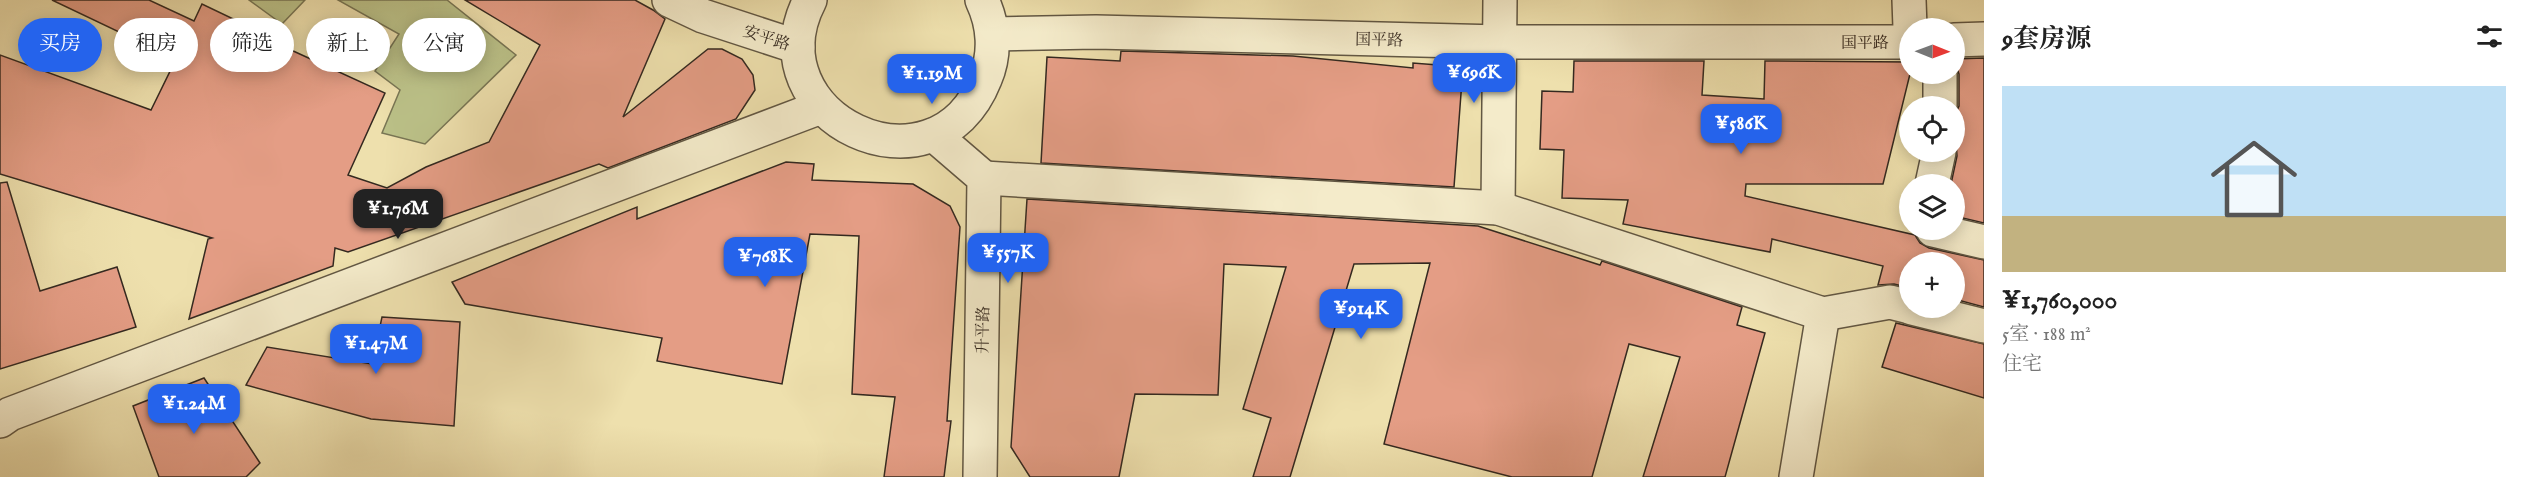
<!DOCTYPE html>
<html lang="zh">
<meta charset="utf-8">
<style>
:root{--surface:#fff;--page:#f6f6f6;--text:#222;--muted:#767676;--line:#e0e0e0;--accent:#2563eb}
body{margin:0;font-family:"IM FELL English","Noto Serif SC",serif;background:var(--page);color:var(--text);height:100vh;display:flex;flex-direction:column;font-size:22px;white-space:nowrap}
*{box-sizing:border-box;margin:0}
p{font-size:20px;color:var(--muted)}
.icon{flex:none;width:33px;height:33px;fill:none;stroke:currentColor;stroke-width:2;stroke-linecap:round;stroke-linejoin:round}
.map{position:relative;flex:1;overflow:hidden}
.sheet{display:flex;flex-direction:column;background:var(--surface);width:540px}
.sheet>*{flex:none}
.hud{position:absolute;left:18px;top:18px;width:570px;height:54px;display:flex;gap:12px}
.needle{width:39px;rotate:91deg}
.buttons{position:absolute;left:1899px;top:18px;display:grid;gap:12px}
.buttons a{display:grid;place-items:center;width:66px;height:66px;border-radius:50%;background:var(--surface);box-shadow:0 3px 15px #0003;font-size:30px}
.price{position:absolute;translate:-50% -51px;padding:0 14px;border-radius:12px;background:var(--accent);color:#fff;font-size:20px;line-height:39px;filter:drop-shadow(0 2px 3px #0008)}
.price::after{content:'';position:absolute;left:50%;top:36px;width:18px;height:14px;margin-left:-9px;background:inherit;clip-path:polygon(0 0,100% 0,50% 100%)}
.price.selected{background:#222;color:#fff}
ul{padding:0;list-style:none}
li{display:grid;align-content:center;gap:12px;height:318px;padding:0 18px}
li+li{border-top:2px solid var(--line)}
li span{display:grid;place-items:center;height:186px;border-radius:0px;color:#555}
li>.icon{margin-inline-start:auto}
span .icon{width:108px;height:108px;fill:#fffc;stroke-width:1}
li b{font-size:26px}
h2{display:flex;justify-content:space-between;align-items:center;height:72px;padding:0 18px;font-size:26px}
.chip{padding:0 21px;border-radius:27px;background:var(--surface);box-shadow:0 3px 15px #0003;font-size:21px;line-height:54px}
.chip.selected{background:var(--accent);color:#fff}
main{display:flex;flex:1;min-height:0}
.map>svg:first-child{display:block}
.green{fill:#bbc188;stroke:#787554;stroke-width:1.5}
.building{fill:#e49d85;stroke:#342920;stroke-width:1.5}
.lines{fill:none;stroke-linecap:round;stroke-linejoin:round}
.minor-casing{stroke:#625743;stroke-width:36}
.minor{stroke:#f4ebca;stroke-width:33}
.labels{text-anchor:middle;stroke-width:6;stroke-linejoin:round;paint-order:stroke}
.street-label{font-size:16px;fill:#342920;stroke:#f4ebca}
</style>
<main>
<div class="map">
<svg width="1984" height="477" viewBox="0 0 1984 477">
<rect width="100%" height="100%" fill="#eee0ad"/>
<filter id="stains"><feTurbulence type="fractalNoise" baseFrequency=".00333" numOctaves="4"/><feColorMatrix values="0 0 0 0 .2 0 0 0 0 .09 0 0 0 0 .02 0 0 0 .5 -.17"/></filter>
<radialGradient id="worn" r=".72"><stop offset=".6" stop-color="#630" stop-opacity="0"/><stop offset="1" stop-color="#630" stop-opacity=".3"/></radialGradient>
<!-- green -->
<g class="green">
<path d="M 249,0 L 305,0 L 282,24 Z"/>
<path d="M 338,0 L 447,0 L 516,55 L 425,144 L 382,133 L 400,90 L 375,71 L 399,34 Z"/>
</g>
<!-- building -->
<g class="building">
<path d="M 52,0 L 149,0 L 194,21 L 202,4 L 279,41 L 278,44 L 385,93 L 348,175 L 387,188 L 426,167 L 489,142 L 540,45 L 465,0 L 635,0 L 653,10 L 665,19 L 623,117 L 708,49 L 722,49 L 742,59 L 753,75 L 755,90 L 736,119 L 608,168 L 599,164 L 348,252 L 335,248 L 333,266 L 189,319 L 208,239 L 212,238 L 0,174 L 0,55 L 151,110 L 176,59 Z"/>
<path d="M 1121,51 L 1293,56 L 1413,68 L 1413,63 L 1463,67 L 1454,187 L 1041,163 L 1047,57 L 1120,61 Z"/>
<path d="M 1984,58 L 1984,223 L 1954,216 L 1954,184 L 1951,184 L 1957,156 L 1954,117 L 1959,106 L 1959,74 L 1954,59 Z"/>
<path d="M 1574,61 L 1704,61 L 1702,95 L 1764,99 L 1765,61 L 1910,62 L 1910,74 L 1883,184 L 1746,184 L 1745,196 L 1915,235 L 1920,243 L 1929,248 L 1984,260 L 1984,307 L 1954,299 L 1954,262 L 1910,262 L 1910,288 L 1894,284 L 1878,285 L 1883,266 L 1772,239 L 1770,252 L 1623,224 L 1628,200 L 1562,198 L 1564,150 L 1540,149 L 1542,91 L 1573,92 Z"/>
<path d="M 786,162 L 814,164 L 812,180 L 913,184 L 950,206 L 960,227 L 947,421 L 951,421 L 944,477 L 884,477 L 895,397 L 852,394 L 859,236 L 810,234 L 782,384 L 657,361 L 662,338 L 465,304 L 452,282 L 637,207 L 637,219 Z"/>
<path d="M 7,182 L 40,291 L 117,267 L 136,327 L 0,369 L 0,183 Z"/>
<path d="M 1027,199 L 1478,226 L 1600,265 L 1602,261 L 1742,307 L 1737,325 L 1765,333 L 1725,477 L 1643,477 L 1680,357 L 1629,344 L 1592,477 L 1512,477 L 1384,444 L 1430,263 L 1354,264 L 1290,477 L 1253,477 L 1271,418 L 1243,409 L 1286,267 L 1224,264 L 1218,395 L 1135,394 L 1119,477 L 1030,477 L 1011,447 Z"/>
<path d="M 382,317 L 460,322 L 454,426 L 371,419 L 246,385 L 267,347 L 372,364 Z"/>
<path d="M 1896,323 L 1984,344 L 1984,398 L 1882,367 Z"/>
<path d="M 204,378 L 260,463 L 246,477 L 159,477 L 133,406 Z"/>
</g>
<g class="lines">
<!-- minor casing -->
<g class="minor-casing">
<g id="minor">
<path d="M 669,0 L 703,16 L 798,47"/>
<path d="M 810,0 C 749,117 935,206 985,79 C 996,54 994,25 982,0"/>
<path d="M 1909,0 L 1910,28"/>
<path d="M 993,34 L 1096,32 L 1500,42 L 1910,42"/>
<path d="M 1954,40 L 1984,39"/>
<path d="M 1940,106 L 1940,74"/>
<path d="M 934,135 L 984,178 L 980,477"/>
<path d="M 984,178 L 1498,208 L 1823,314 L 1890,302 L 1910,307"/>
<path d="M 1932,184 L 1939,152"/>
<path d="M 1498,208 L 1500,0"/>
<path d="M 1933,230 L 1984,242"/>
<path d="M 1912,308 L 1984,326"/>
<path d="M 0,421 L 10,414 L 821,107"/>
<path d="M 1796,477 L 1823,314"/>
</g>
</g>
<!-- minor -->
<use href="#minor" class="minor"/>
</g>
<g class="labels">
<!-- street labels -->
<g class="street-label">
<text transform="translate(767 37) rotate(18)" y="6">安平路</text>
<text transform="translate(1379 39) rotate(1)" y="6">国平路</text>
<text x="1865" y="48">国平路</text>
<text transform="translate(982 330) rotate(-89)" y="6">升平路</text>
</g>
</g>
<rect width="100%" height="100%" filter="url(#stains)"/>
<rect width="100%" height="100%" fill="url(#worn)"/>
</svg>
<div class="buttons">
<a><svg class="needle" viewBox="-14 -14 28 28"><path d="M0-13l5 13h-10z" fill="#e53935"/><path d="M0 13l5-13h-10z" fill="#767676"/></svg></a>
<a><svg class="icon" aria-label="locate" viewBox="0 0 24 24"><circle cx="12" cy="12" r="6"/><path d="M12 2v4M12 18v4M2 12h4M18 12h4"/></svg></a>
<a><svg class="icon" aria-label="layers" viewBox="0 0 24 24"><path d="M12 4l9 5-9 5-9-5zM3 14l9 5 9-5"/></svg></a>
<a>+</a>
</div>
<b class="price" style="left:1474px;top:104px">¥696K</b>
<b class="price" style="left:932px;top:105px">¥1.19M</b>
<b class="price" style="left:1741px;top:155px">¥586K</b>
<b class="price selected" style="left:398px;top:240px">¥1.76M</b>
<b class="price" style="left:1008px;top:284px">¥557K</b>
<b class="price" style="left:765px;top:288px">¥768K</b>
<b class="price" style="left:1361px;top:340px">¥914K</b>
<b class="price" style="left:376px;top:375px">¥1.47M</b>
<b class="price" style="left:194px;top:435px">¥1.24M</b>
<div class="hud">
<a class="chip selected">买房</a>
<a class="chip">租房</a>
<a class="chip">筛选</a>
<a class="chip">新上</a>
<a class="chip">公寓</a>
</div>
</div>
<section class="sheet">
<h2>9套房源<svg class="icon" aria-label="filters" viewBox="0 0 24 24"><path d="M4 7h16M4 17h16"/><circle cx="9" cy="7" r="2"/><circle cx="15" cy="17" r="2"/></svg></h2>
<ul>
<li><span style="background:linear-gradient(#bfe0f5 70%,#c2b280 0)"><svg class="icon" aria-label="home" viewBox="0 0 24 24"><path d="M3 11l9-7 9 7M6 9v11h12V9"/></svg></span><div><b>¥1,760,000</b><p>5室 · 188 m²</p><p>住宅</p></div></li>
</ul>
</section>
</main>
